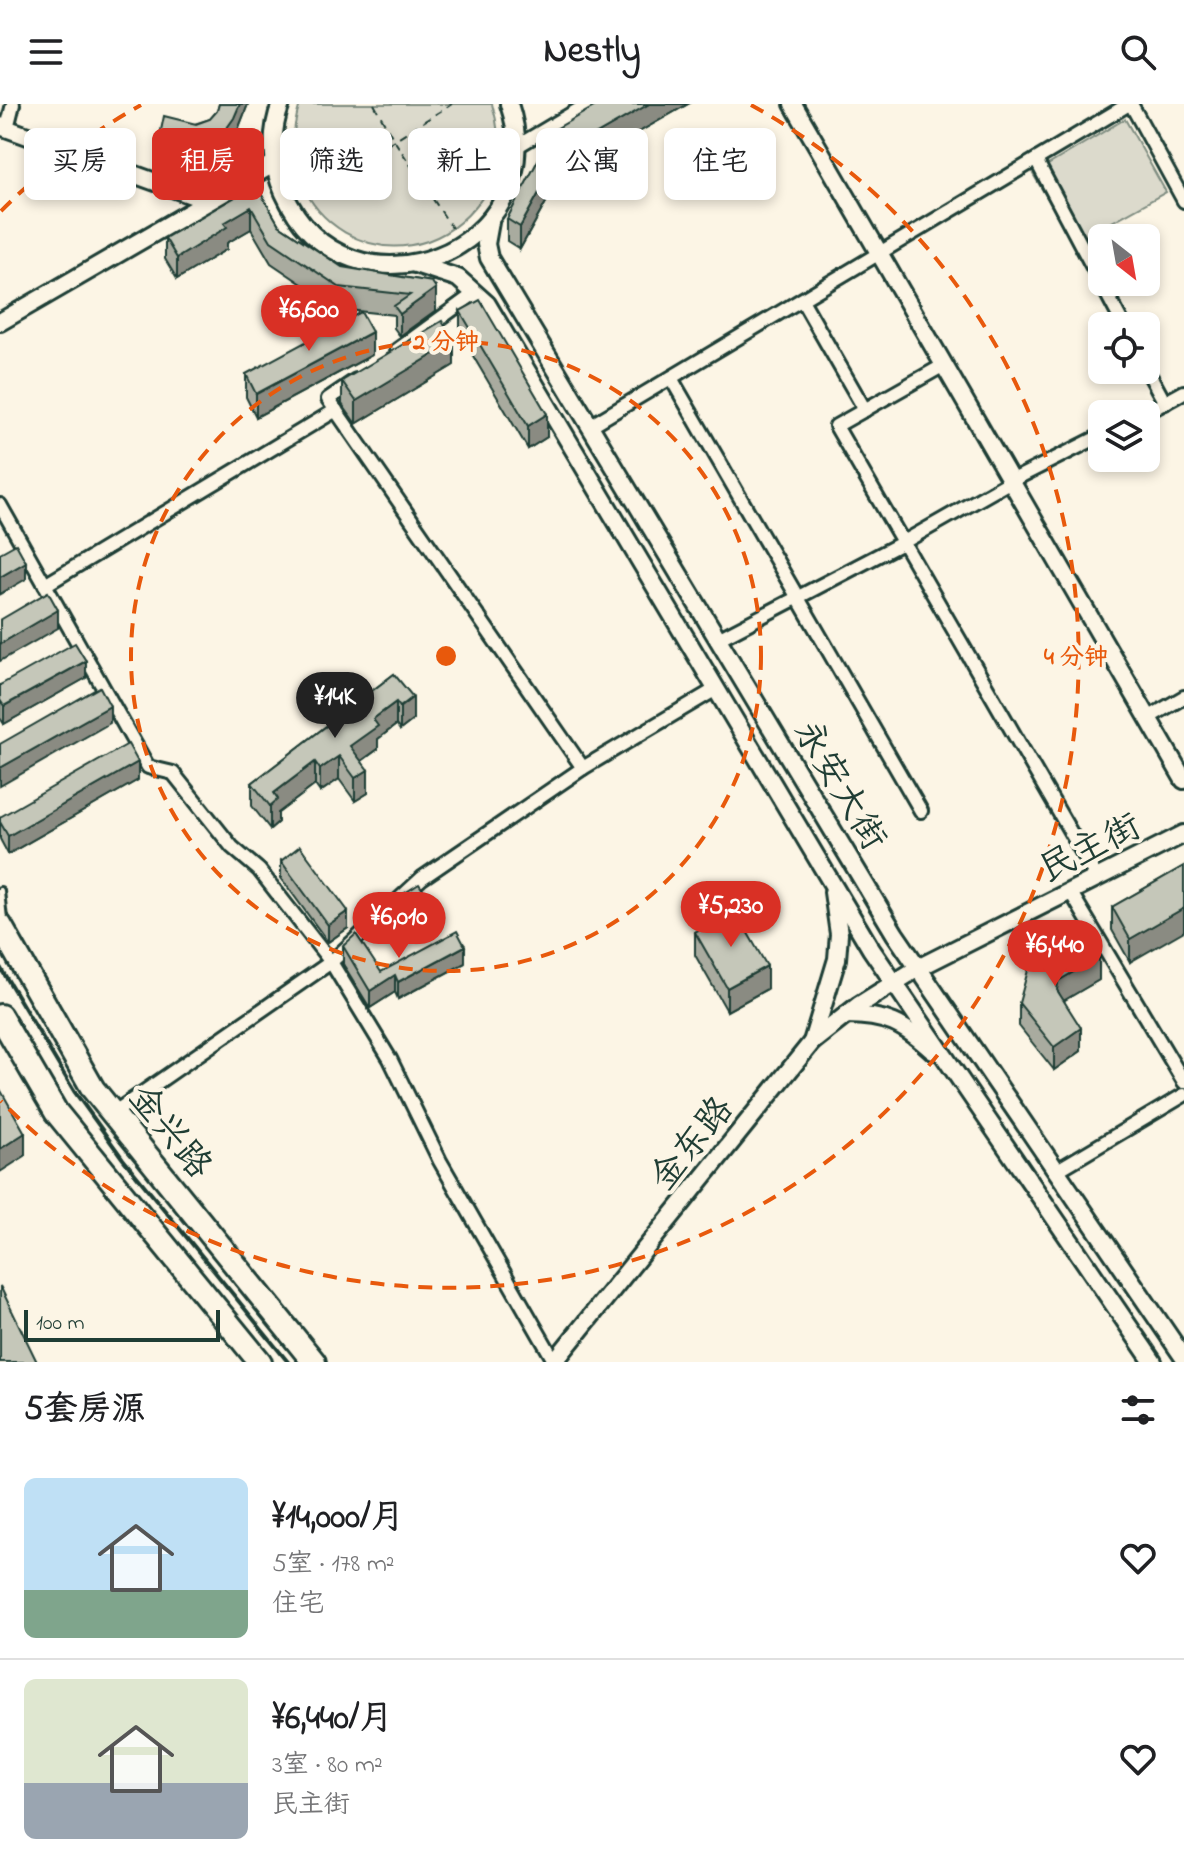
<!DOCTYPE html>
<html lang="zh">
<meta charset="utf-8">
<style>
:root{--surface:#fff;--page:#f6f6f6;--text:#202124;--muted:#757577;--line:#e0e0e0;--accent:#d93025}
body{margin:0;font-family:"Indie Flower","LXGW WenKai TC",sans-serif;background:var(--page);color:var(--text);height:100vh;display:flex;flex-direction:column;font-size:30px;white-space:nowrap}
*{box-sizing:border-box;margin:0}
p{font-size:26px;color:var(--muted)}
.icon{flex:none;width:44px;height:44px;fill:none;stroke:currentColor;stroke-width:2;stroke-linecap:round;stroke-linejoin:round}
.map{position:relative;height:1258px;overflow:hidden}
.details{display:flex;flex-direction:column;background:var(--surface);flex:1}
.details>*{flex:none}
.banner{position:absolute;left:24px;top:24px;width:1136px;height:72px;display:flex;gap:16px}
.needle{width:52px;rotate:149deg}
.tools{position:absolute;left:1088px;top:120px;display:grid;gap:16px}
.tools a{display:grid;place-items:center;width:72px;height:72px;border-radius:12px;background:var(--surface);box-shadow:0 4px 12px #0003;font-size:40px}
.scale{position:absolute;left:24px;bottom:20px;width:196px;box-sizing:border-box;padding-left:8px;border:4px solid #1f3d34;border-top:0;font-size:22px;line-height:28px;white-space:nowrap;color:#1f3d34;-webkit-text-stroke:6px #fcf5e5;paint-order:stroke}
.price{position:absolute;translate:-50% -68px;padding:0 18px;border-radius:28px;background:var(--accent);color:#fff;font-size:26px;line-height:52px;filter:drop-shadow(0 2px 4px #0008)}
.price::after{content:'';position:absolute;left:50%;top:48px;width:24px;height:18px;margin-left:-12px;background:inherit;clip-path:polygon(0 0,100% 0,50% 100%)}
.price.current{background:#222;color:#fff}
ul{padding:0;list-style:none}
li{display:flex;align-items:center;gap:24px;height:200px;padding:0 24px}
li+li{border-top:2px solid var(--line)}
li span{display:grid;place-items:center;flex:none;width:224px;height:160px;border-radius:12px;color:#555}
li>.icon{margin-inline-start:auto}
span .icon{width:96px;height:96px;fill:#fffc;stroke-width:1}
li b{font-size:34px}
h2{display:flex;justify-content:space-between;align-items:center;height:96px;padding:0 24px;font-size:34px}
.pill{padding:0 28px;border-radius:12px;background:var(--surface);box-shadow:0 4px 12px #0003;font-size:28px;line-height:72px}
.pill.current{background:var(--accent);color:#fff}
header{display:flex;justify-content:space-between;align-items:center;height:104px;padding:0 24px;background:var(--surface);font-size:36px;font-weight:700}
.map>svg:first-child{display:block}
.green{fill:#dcdacc;stroke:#7e8c80;stroke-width:2}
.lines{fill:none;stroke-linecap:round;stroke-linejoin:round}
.lane-casing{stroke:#1f3d34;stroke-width:12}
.street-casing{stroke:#1f3d34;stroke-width:18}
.secondary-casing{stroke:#1f3d34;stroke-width:22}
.highway-casing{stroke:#1f3d34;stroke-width:28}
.path{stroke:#1f3d34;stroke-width:2;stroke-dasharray:8 6;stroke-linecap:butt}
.lane{stroke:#fcf5e5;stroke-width:6}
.street{stroke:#fcf5e5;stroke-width:12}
.secondary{stroke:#fcf5e5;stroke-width:16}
.highway{stroke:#fcf5e5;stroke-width:22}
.rail{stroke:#1f3d34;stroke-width:4}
.wall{fill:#a9ab9f;stroke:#1f3d34;stroke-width:2}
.shaded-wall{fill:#8a8b82;stroke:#1f3d34;stroke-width:2}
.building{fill:#c5c7b9;stroke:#1f3d34;stroke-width:2}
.ring{fill:none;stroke:#e8590c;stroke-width:4;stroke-dasharray:14 10}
.labels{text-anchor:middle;stroke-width:8;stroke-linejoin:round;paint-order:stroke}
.street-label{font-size:36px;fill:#1f3d34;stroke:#fcf5e5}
.centre{fill:#e8590c;stroke:#fcf5e5;stroke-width:4}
.ring-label{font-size:24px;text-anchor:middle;font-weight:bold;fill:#e8590c;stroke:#fcf5e5;stroke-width:8;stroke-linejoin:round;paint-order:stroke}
</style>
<header><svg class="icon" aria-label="menu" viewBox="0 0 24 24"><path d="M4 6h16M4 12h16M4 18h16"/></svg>Nestly<svg class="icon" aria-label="search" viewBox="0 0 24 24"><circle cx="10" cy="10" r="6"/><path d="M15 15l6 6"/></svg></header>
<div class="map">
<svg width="1184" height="1258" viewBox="0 0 1184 1258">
<rect width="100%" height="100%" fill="#fcf5e5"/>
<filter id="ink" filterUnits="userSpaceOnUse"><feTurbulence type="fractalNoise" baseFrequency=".0125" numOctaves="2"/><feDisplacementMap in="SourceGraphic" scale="16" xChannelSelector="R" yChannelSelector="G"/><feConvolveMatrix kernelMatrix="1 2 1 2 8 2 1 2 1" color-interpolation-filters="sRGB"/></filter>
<g filter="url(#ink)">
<!-- green -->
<g class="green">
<path d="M 300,0 L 492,0 C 503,36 501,74 475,103 C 398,194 263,114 300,0 Z"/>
<path d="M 1125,15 L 1166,88 L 1074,139 L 1033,70 Z"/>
</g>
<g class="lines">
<!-- lane casing -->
<g class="lane-casing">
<path id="lane" d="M 0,787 L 3,815"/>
</g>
<!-- street casing -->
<g class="street-casing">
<g id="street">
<path d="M 1131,0 L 1184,97"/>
<path d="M 7,24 L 13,0"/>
<path d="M 516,43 L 588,0"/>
<path d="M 1036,56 L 1124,222"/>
<path d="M 802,196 L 865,306"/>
<path d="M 397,246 L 475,189"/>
<path d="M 944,261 L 836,322 L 1097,774"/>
<path d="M 1146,264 L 1165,299"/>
<path d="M 671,274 L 921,707"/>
<path d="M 356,276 L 328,295 L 583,664 L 716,585"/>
<path d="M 1144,310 L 1184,288"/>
<path d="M 590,322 L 1129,0"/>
<path d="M 0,401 L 148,663 L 173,669 L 232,743 L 259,766 L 331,858 L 390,955 L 440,1057 L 555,1258"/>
<path d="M 45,481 L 336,306"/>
<path d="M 718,535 L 902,439 L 1011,377 L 1102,331"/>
<path d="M 1148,614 L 1184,593"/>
<path d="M 1070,787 L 1184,978"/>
<path d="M 115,1008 L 331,858 L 422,774 L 583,664"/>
<path d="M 1056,1067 L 1184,991"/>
</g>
</g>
<!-- secondary casing -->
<g class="secondary-casing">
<g id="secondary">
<path d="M 281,0 C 270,28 271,62 284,89 C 347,229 558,146 509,0"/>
<path d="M 793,0 L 1184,676"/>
<path d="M 0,22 L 208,97"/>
<path d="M 490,118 L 486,140 L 489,154 L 895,830 L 1184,1254"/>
<path d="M 415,160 L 458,174 L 487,200 L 871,845 L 1153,1258"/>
<path d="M 0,218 L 275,59"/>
<path d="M 846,911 C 886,911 904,920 933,947"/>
<path d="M 812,938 L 837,855 L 839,830 L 833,788"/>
<path d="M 554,1258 L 812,938 L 859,901 L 918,864 L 1184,730"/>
</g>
</g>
<!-- highway casing -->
<g class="highway-casing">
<g id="highway">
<path d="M 0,821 L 93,985 L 314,1258"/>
<path d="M 0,912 L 56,1008 L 260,1258"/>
</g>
</g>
<!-- path -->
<g class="path">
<path d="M 374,0 L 394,36 L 452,124"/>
<path d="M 304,92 L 452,0"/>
</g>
<!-- lane -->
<use href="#lane" class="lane"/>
<!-- street -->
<use href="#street" class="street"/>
<!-- secondary -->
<use href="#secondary" class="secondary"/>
<!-- highway -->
<use href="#highway" class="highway"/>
<!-- rail -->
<path class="rail" d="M 0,863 L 74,987 L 123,1055 L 288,1258"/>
</g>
<!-- wall -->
<g class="wall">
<path d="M 219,0 L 248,0 L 234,36 L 224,50 L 197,62 L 160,53 L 160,31 L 210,15 L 217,7 Z"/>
<path d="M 599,0 L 688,0 L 574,65 L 563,88 L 554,84 L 520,145 L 507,137 L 507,115 Z"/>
<path d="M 256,81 L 279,121 L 342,163 L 432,178 L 436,206 L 400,232 L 394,224 L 394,211 L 339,205 L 271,159 L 251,125 L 227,139 L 227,145 L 177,175 L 165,155 L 165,134 Z"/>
<path d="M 460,207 L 547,333 L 528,345 L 460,230 Z"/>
<path d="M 372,251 L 256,313 L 246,293 L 246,270 Z"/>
<path d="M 454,261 L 356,320 L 342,300 L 342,277 Z"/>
<path d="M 394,570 L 413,616 L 400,626 L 396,621 L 378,635 L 378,645 L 362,657 L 368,689 L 355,697 L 339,675 L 320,688 L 315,681 L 278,709 L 278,718 L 270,725 L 252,702 L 252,679 Z"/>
<path d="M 86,574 L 4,620 L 0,614 L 0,581 Z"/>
<path d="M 138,676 L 8,750 L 0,735 L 0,713 Z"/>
<path d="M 281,757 L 348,824 L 328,838 L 281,774 Z"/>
<path d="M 1184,762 L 1130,858 L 1112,826 L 1112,803 Z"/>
<path d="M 400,792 L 438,826 L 418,838 L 400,809 Z"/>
<path d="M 695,828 L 767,885 L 727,907 L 695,851 Z"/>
<path d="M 343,842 L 381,868 L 465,859 L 398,895 L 395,888 L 370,904 L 343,860 Z"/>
<path d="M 1099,876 L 1064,896 L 1081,947 L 1054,966 L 1019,922 L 1019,899 Z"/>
</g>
<!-- shaded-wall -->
<g class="shaded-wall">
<path d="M 240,0 L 248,0 L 234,36 L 224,50 L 197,62 L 197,40 Z"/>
<path d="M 649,0 L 688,0 L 574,65 L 563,88 L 563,66 L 574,43 Z"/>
<path d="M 554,62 L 554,84 L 520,145 L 520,123 Z"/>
<path d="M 251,103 L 251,125 L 227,139 L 227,145 L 177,175 L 177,154 L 224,119 Z"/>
<path d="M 436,184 L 436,206 L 400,232 L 400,210 Z"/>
<path d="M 372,228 L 372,251 L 256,313 L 256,290 Z"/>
<path d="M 454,238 L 454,261 L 356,320 L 356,297 Z"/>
<path d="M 547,310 L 547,333 L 528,345 L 528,322 Z"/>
<path d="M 26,458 L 26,475 L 0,490 L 0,473 Z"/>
<path d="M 58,506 L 58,524 L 0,557 L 0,540 Z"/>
<path d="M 86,557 L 86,574 L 4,620 L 4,602 Z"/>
<path d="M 413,593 L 413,616 L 400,626 L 400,603 Z"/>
<path d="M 396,598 L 396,621 L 378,635 L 378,645 L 350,665 L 350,642 L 373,615 Z"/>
<path d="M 110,602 L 110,619 L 0,682 L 0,664 Z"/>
<path d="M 339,652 L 339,675 L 320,688 L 320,665 Z"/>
<path d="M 138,658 L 138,676 L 8,750 L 8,732 Z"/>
<path d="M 315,658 L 315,681 L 278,709 L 278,718 L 270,725 L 270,702 L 274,689 Z"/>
<path d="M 368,666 L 368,689 L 355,697 L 355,674 Z"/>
<path d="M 1184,804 L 1184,827 L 1130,858 L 1130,835 Z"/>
<path d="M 348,807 L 348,824 L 328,838 L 328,821 Z"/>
<path d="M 438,809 L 438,826 L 418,838 L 418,821 Z"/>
<path d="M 465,842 L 465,859 L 398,895 L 398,878 Z"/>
<path d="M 1099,853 L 1099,876 L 1058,900 L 1057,886 L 1058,877 Z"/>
<path d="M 767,862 L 767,885 L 727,907 L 727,884 Z"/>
<path d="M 395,871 L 395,888 L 370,904 L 370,887 Z"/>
<path d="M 1081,924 L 1081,947 L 1054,966 L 1054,943 Z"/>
<path d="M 25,1029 L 25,1052 L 0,1068 L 0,1045 Z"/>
</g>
<!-- building -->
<g class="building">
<path d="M 219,0 L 240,0 L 234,14 L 224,28 L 197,40 L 160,31 L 164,12 L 196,20 L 210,15 L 217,7 Z"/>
<path d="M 599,0 L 649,0 L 574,43 L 563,66 L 554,62 L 520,123 L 507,115 L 554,26 Z"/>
<path d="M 256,81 L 279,121 L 342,163 L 432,178 L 436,184 L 400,210 L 394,202 L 410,191 L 339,183 L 271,137 L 251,103 L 224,119 L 227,123 L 177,154 L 165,134 Z"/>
<path d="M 480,196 L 547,310 L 528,322 L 460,207 Z"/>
<path d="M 361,208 L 372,228 L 256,290 L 246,270 Z"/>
<path d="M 442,217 L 454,238 L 356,297 L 342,277 Z"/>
<path d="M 16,440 L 26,458 L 0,473 L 0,449 Z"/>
<path d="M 48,488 L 58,506 L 0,540 L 0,516 Z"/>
<path d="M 75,539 L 86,557 L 4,602 L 0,596 L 0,581 Z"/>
<path d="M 394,570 L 413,593 L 400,603 L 396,598 L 373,615 L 378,622 L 350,642 L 368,666 L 355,674 L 339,652 L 320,665 L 315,658 L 274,689 L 278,695 L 270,702 L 252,679 Z"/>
<path d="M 100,583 L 110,602 L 0,664 L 0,640 Z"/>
<path d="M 128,640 L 138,658 L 8,732 L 0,718 L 0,713 Z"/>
<path d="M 300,742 L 348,807 L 328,821 L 281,757 Z"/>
<path d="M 1184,762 L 1184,804 L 1130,835 L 1112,803 Z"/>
<path d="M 419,780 L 438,809 L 418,821 L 400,792 Z"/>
<path d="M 734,805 L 767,862 L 727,884 L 695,828 Z"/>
<path d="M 457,827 L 465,842 L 398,878 L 395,871 L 370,887 L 343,842 L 356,830 L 381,868 Z"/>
<path d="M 1084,827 L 1099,853 L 1058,877 L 1057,886 L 1081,924 L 1054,943 L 1019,899 L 1030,859 Z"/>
<path d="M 0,985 L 25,1029 L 0,1045 Z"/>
<path d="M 0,1182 L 37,1258 L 0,1258 Z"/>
</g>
</g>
<!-- distance rings -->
<g class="ring">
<circle cx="446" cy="552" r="315"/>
<path d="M1 107A630 630 0 0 1 141 1M751 1A630 630 0 1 1 1 997"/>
</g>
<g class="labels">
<!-- street labels -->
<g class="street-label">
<text transform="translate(842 680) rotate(59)" y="13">永安大街</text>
<text transform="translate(1089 742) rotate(-27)" y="13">民主街</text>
<text transform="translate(172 1026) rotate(51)" y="13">金兴路</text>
<text transform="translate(690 1038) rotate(-51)" y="13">金东路</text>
</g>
</g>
<circle cx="446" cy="552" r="12" class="centre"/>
<g class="ring-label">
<text x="446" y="245">2 分钟</text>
<text x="1076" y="560">4 分钟</text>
</g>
</svg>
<div class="tools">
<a><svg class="needle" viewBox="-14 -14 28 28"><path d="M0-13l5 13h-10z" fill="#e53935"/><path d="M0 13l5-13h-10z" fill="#757577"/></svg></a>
<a><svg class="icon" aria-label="locate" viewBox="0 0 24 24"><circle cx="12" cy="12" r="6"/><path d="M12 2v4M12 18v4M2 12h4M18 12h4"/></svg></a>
<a><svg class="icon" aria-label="layers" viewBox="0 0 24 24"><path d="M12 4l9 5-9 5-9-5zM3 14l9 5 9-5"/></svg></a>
</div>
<div class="scale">100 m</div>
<b class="price" style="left:309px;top:249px">¥6,600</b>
<b class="price current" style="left:335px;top:636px">¥14K</b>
<b class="price" style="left:731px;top:845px">¥5,230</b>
<b class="price" style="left:399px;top:856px">¥6,010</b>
<b class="price" style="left:1055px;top:884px">¥6,440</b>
<div class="banner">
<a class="pill">买房</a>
<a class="pill current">租房</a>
<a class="pill">筛选</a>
<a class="pill">新上</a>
<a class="pill">公寓</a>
<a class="pill">住宅</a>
</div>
</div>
<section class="details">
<h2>5套房源<svg class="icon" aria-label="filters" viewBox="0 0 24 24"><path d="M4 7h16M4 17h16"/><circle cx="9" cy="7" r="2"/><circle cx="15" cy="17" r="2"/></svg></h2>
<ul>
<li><span style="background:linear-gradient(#bfe0f5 70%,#7fa58c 0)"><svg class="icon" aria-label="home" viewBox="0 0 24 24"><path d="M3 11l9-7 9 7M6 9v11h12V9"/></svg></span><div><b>¥14,000/月</b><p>5室 · 178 m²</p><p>住宅</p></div><svg class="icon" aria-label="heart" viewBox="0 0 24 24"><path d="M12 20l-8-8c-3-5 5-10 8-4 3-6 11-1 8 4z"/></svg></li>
<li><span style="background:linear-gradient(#dfe7d0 65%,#9aa5b1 0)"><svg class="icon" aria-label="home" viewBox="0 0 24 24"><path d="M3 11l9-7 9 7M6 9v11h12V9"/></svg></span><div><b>¥6,440/月</b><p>3室 · 80 m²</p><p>民主街</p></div><svg class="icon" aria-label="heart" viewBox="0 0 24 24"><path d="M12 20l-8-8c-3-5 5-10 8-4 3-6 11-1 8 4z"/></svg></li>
</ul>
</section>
